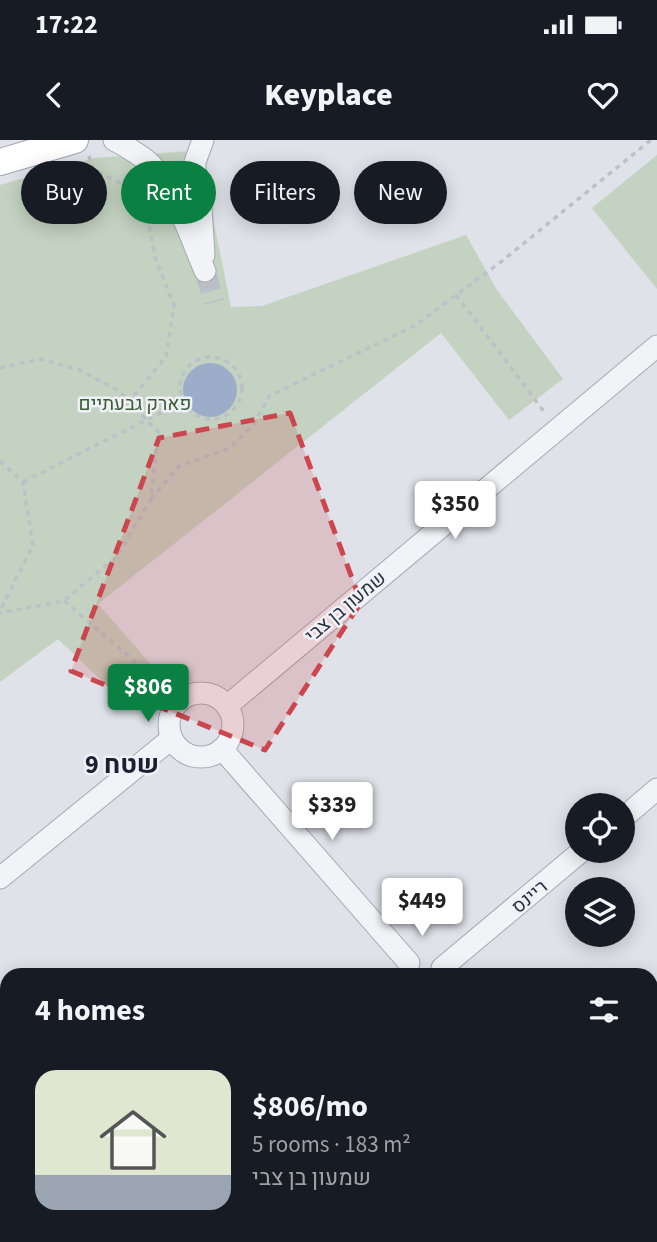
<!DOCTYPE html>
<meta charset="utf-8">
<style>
:root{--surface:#171b24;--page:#242831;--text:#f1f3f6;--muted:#9ea1a6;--accent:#0b8043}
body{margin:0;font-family:"Source Sans 3",Heebo,sans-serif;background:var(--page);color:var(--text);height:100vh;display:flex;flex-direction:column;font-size:26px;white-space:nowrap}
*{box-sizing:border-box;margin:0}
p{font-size:23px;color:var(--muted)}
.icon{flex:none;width:38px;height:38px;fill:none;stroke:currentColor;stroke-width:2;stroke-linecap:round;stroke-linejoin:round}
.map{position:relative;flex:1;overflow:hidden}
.drawer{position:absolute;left:0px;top:828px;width:658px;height:275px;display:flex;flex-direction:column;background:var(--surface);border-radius:21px 21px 0 0;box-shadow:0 4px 18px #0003}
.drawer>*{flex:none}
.hud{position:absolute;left:21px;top:21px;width:616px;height:63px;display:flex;gap:14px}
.controls{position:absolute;left:565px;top:653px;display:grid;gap:14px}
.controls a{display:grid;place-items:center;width:70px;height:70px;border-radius:50%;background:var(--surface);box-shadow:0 4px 18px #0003;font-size:35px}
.price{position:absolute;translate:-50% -60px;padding:0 16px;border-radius:7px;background:#fff;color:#222;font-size:23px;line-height:46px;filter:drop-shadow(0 2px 4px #0008)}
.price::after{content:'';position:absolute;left:50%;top:42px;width:21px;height:16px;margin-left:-10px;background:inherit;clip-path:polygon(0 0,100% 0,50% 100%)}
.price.current{background:var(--accent);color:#fff}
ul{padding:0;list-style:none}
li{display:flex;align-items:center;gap:21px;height:175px;padding:0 35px}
li span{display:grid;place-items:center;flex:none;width:196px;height:140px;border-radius:21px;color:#555}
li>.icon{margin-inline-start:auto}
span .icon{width:84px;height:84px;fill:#fffc;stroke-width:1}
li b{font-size:30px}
h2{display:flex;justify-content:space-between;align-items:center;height:84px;padding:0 35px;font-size:30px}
.chip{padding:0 24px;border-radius:32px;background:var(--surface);box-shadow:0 4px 18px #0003;font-size:24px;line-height:63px}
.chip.current{background:var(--accent);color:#fff}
.status{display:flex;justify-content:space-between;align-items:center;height:49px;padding:0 35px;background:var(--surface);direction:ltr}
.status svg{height:19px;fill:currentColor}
header{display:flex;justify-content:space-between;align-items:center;height:91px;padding:0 35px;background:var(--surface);font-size:32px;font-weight:800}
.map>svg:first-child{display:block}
.green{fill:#c3d2c1}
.water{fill:#9badc8}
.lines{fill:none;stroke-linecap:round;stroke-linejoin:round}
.minor-tunnel{stroke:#babec6;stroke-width:21;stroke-dasharray:21 10;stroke-linecap:butt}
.minor-casing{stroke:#a4a9b2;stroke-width:23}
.major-casing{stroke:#9fa5b4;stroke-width:28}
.path{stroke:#bdc0c7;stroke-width:3.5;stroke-dasharray:5 5;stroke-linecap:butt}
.minor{stroke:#f2f3f7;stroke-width:21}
.major{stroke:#fff;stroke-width:26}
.marked{fill:#cc464e;fill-opacity:0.2;stroke:#cc464e;stroke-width:5;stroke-dasharray:14 9;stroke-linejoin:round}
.labels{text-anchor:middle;stroke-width:5;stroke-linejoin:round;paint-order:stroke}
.park-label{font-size:19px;fill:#3a5b36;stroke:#eff1f6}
.street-label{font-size:19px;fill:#282f3f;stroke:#eff1f6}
.district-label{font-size:26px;font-weight:bold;fill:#1b2030;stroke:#eff1f6}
</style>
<div class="status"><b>17:22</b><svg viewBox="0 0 49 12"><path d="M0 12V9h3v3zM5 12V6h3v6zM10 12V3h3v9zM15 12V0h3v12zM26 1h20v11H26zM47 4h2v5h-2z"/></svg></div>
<header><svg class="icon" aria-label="back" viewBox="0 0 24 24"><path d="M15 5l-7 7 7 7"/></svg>Keyplace<svg class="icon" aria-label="heart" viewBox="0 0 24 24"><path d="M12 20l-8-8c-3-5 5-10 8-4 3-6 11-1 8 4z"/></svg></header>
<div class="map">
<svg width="657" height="1102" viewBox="0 0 657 1102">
<rect width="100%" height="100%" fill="#dfe2e8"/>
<!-- green -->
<g class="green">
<path d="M 204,10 L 214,83 L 231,167 L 262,166 L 466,95 L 497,150 L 563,239 L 509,280 L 441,193 L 98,464 L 158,532 L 123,561 L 58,499 L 0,542 L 0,45 L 94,18 Z"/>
<path d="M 657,15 L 657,149 L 592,68 Z"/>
</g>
<!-- water -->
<circle class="water" cx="210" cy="250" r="27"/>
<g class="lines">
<!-- minor-tunnel -->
<path class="minor-tunnel" d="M 205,131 L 214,162"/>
<!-- minor casing -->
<g class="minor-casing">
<g id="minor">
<path d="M 114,0 C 125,6 136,12 146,20 C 173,42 191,99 205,131"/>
<path d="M 203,0 L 195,22 L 195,38 L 201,68 L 204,115"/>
<circle cx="201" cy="585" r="32"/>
<path d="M 227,566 L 657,206"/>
<path d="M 222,609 L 409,823"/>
<path d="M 623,678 L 657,649"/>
<path d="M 0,738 L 171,599"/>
<path d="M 442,828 L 583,710"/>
<path d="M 651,955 L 657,950"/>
<path d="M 628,1096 L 633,1102"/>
<path d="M 113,1102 L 121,1096"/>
<path d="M 476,1102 L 484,1096"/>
</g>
</g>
<!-- major casing -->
<g class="major-casing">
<path id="major" d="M 0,22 L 75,0"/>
</g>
<!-- path -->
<g class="path">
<path d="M 89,16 L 93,30 L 129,47 L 146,69 L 155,117 L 174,165 L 166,217 L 129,261"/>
<path d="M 456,155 L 545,273"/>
<circle cx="211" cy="248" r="31"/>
<path d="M 0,228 L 40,219 L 80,230 L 119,251 L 158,292 L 151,359 L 117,416 L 64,461 L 0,473"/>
<path d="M 0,321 L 23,342 L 33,405 L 0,471"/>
<path d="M 23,342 L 182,262"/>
<path d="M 151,359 L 179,326 L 230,308 L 254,284 L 269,256 L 416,185 L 502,121 L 651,0"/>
<path d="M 64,461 L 180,560"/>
</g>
<!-- minor -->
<use href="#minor" class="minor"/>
<!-- major -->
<use href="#major" class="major"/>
</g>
<!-- marked area -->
<path class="marked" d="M 290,273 L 361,462 L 265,610 L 71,531 L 159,298 Z"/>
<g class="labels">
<!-- park labels -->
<g class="park-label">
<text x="135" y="270">פארק גבעתיים</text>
</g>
<!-- street labels -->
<g class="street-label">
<text transform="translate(345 466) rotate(-40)" y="7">שמעון בן צבי</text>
<text transform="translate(529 756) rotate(-40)" y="7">ריינס</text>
</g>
<!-- district labels -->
<g class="district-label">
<text x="122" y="633">שטח 9</text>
</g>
</g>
</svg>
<div class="controls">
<a><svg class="icon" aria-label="locate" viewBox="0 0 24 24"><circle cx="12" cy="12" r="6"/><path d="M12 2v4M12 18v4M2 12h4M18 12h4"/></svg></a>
<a><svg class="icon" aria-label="layers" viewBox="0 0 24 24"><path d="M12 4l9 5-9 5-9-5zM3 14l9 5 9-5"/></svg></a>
</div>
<b class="price" style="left:455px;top:401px">$350</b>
<b class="price current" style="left:148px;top:584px">$806</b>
<b class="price" style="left:332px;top:702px">$339</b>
<b class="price" style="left:422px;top:798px">$449</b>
<div class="hud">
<a class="chip">Buy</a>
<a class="chip current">Rent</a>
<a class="chip">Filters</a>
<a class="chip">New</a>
</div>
<section class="drawer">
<h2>4 homes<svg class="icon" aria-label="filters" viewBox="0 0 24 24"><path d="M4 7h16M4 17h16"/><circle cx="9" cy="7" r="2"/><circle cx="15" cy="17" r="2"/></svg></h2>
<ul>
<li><span style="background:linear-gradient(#dfe7d0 75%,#9aa5b1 0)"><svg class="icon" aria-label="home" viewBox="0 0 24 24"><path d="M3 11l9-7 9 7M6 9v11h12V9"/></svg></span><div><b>$806/mo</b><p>5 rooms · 183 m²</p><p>שמעון בן צבי</p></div></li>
</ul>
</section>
</div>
